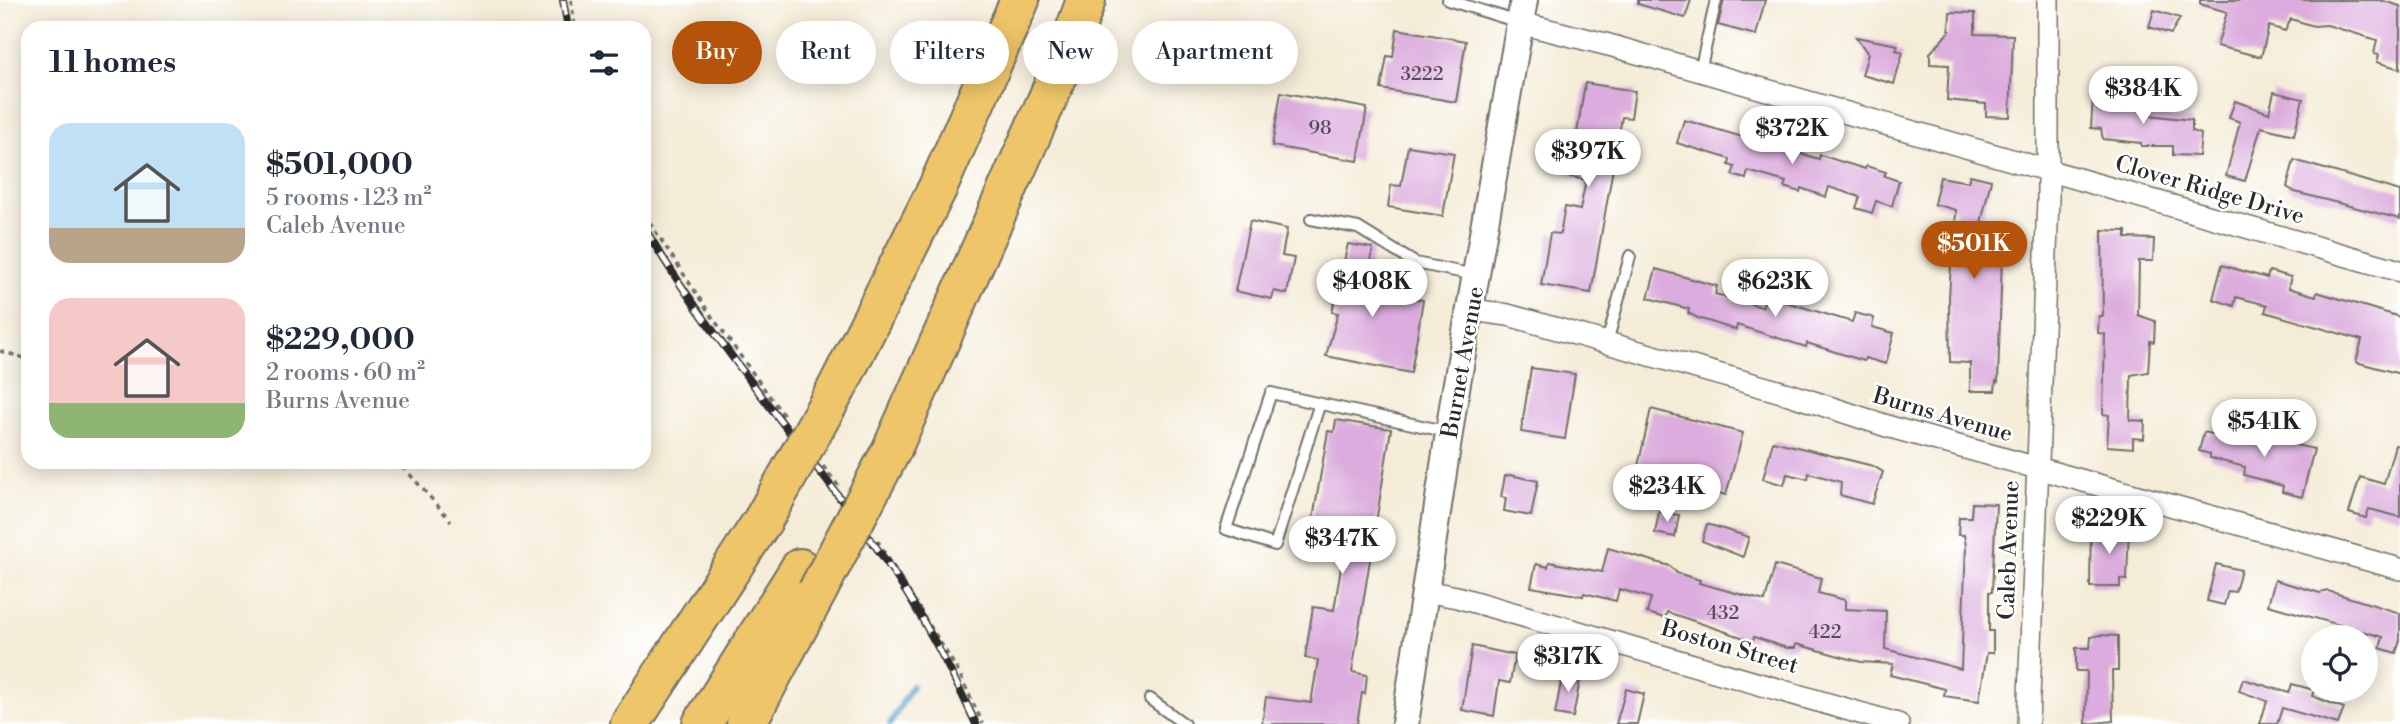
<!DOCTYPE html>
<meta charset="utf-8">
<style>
:root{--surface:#fff;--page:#f6f6f7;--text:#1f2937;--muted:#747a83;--accent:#b45309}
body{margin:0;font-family:"Libre Bodoni",serif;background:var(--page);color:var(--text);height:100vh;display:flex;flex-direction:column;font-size:26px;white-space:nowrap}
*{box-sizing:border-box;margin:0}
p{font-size:23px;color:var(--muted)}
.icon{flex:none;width:38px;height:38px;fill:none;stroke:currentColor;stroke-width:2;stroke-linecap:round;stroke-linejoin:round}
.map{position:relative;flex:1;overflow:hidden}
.panel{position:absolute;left:21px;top:21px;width:630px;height:448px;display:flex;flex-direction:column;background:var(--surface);border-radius:21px;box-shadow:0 4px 18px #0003}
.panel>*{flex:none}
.hud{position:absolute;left:672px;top:21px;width:665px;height:63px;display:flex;gap:14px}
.fabs{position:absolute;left:2301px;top:625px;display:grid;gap:14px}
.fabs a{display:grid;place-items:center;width:77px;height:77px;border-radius:50%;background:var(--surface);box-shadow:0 4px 18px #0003;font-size:35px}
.price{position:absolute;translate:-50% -60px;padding:0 16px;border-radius:24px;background:#fff;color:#222;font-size:23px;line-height:46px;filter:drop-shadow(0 2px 4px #0008)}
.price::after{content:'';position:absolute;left:50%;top:42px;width:21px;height:16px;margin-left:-10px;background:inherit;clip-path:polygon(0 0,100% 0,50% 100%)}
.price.selected{background:var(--accent);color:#fff}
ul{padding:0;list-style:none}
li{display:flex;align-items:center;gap:21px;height:175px;padding:0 28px}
li span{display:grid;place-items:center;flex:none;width:196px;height:140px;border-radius:21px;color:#555}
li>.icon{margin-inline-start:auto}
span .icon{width:84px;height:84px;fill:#fffc;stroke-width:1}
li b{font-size:30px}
h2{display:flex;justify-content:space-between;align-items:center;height:84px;padding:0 28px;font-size:30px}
.tag{padding:0 24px;border-radius:32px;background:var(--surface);box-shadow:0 4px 18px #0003;font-size:24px;line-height:63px}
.tag.selected{background:var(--accent);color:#fff}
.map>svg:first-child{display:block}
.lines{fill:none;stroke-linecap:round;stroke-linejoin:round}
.stream{stroke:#5ea4d3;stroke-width:6}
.building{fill:#dbacdd}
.service-casing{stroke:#716f67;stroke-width:14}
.minor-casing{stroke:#716f67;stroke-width:24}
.tertiary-casing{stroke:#716f67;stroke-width:30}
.motorway-casing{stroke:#716f67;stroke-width:42}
.path{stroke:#716f67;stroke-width:3.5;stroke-dasharray:5 5;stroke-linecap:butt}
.service{stroke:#fff;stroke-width:10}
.minor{stroke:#fff;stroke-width:21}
.tertiary{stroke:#fff;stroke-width:26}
.motorway{stroke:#eec569;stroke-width:38}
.rail-casing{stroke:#2b2b2b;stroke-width:8}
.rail{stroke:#fff;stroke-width:5;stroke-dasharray:16;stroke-linecap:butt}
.motorway-bridge-casing{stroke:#716f67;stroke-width:42;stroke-linecap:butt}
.motorway-bridge{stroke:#eec569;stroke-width:38}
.labels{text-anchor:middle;stroke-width:5;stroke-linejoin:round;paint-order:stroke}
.number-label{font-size:19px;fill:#574b58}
.street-label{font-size:23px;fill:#2b2b2b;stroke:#fff}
</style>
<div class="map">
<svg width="2400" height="724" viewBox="0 0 2400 724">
<rect width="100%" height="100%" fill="#fff"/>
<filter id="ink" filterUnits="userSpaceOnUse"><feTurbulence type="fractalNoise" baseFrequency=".0143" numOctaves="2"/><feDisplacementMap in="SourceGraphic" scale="14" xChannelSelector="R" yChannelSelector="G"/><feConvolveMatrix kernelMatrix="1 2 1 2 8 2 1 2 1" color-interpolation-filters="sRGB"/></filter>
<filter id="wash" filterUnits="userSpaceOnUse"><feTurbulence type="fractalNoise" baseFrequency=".00686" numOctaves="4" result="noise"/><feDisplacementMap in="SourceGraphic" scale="28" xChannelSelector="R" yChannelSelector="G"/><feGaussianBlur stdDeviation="1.57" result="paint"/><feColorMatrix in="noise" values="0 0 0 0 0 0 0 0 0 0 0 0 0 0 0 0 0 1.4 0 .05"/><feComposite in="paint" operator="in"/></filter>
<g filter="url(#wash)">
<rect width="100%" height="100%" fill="#f4ecd7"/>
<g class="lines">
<!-- stream -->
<path class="stream" d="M 890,724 L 912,686"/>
</g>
<g id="blocks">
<!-- building -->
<g class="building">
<path d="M 1638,0 L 1691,0 L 1685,18 L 1638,4 Z"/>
<path d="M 1724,0 L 1765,0 L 1756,35 L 1718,25 Z"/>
<path d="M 2200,0 L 2380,0 L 2400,6 L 2400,69 L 2377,62 L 2379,55 L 2374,54 L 2377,40 L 2327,25 L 2314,26 L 2291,19 L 2285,31 L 2269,26 L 2261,57 L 2217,46 L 2227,12 L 2200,4 Z"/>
<path d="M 2154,10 L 2180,18 L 2171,34 L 2149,27 Z"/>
<path d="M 1950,12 L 1975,13 L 1975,34 L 2013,35 L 2010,117 L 1986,116 L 1986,104 L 1947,100 L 1949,65 L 1930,64 L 1930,53 L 1949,32 Z"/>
<path d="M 1397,29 L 1466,41 L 1456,102 L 1381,89 L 1387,56 L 1393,57 Z"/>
<path d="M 1856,37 L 1898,45 L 1896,50 L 1903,52 L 1894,84 L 1862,75 L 1868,54 Z"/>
<path d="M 1585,83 L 1635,91 L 1631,118 L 1622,117 L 1591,293 L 1541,285 L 1550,233 L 1560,234 L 1565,207 L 1580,210 L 1586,180 L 1570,177 Z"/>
<path d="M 1281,92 L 1367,108 L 1358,161 L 1272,146 Z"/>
<path d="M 2274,92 L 2303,99 L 2294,135 L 2261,127 L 2245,181 L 2226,176 L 2240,122 L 2229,118 L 2235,101 L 2269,113 Z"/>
<path d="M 2093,96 L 2138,97 L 2137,108 L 2148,108 L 2148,115 L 2192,120 L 2192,131 L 2201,134 L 2199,156 L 2173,155 L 2173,146 L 2141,146 L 2141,143 L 2103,139 L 2101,129 L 2091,128 Z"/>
<path d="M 1684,120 L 1819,159 L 1820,155 L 1865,169 L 1866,166 L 1886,172 L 1884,176 L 1899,181 L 1892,206 L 1876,201 L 1872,213 L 1856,208 L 1860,197 L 1829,187 L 1826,197 L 1801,188 L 1800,192 L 1784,187 L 1786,182 L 1748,171 L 1746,179 L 1732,175 L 1735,167 L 1729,165 L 1730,159 L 1677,143 Z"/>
<path d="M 1408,146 L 1454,153 L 1443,216 L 1388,207 L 1391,185 L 1401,186 Z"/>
<path d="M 2294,160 L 2400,191 L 2400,219 L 2295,192 L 2287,187 Z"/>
<path d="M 1970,175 L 1991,180 L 1981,223 L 2003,224 L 1998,382 L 1996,381 L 1995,391 L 1970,391 L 1970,363 L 1950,362 L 1949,298 L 1951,264 L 1954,264 L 1956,210 L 1934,204 L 1940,177 L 1968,182 Z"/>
<path d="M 1250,221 L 1287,229 L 1282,256 L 1294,258 L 1287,294 L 1274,291 L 1272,299 L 1235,291 Z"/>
<path d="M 2102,230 L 2126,231 L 2126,238 L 2154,239 L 2153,261 L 2139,261 L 2138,315 L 2155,321 L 2154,342 L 2150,341 L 2148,372 L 2131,375 L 2130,420 L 2145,421 L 2144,439 L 2133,438 L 2133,448 L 2107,446 L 2109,415 L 2103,414 L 2105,334 L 2098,333 L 2099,316 L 2103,316 Z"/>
<path d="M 1348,244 L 1373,248 L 1367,285 L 1373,286 L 1372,291 L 1423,300 L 1411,373 L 1326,356 L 1338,313 L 1332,312 Z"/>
<path d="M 2222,265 L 2267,278 L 2269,271 L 2291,277 L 2288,288 L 2316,296 L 2317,292 L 2400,317 L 2400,374 L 2356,362 L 2362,340 L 2265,312 L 2267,305 L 2236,297 L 2234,306 L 2213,299 Z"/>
<path d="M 1656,269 L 1717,286 L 1715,294 L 1762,307 L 1766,296 L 1852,322 L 1855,313 L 1874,318 L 1872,327 L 1894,333 L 1886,364 L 1865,358 L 1864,361 L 1807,343 L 1806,347 L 1737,325 L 1736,330 L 1698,318 L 1688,313 L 1689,309 L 1648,298 Z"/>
<path d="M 1531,368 L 1575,374 L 1565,439 L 1521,432 Z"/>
<path d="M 1651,409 L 1743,433 L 1726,495 L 1665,479 L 1664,482 L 1636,475 Z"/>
<path d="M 1336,420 L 1391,429 L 1352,672 L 1367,675 L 1365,694 L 1362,693 L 1357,724 L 1262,724 L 1266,697 L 1311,703 L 1318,660 L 1305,658 L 1313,607 L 1334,610 L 1348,524 L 1313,519 L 1328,431 L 1334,432 Z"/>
<path d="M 2259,427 L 2279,433 L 2277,441 L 2314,449 L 2302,497 L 2282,492 L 2283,486 L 2244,475 L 2245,467 L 2210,458 L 2210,454 L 2199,451 L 2204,432 L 2251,444 Z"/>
<path d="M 1773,441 L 1873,466 L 1883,472 L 1872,504 L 1840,495 L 1841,482 L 1809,473 L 1808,479 L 1787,474 L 1784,485 L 1763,479 Z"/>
<path d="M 2395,445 L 2400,446 L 2400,517 L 2369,509 L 2366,518 L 2349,513 L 2360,477 L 2384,484 Z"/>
<path d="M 1510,475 L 1538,481 L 1531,516 L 1504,511 L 1506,498 L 1501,497 L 1505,476 Z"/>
<path d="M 1972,503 L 1996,504 L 1992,592 L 1989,592 L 1989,631 L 1993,631 L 1993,653 L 1987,653 L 1979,701 L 1944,696 L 1945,689 L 1890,675 L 1893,664 L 1861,662 L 1796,644 L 1795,648 L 1787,648 L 1754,637 L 1753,641 L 1667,612 L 1665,618 L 1647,613 L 1651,598 L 1619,589 L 1616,601 L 1584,593 L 1583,596 L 1531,587 L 1536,564 L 1548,567 L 1549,562 L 1602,572 L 1608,548 L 1670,566 L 1677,573 L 1700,580 L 1699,583 L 1765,601 L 1775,565 L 1821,578 L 1818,593 L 1845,600 L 1845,609 L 1886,611 L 1885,649 L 1961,669 L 1966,546 L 1964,535 L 1958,535 L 1959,517 L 1971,517 Z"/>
<path d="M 1659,512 L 1679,515 L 1675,537 L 1655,533 Z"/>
<path d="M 1707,524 L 1749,537 L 1743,557 L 1702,541 Z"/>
<path d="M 2091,525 L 2129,527 L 2127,580 L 2120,579 L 2120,587 L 2090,587 Z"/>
<path d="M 2216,564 L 2241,570 L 2235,592 L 2228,591 L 2224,605 L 2207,601 Z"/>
<path d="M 2275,580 L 2320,593 L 2328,591 L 2400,613 L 2400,640 L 2396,653 L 2380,648 L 2383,637 L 2268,605 Z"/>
<path d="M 2100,635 L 2118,636 L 2118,671 L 2112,671 L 2113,721 L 2086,724 L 2087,671 L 2076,671 L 2076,648 L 2090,648 L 2091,637 Z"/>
<path d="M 1472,646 L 1515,655 L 1510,683 L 1499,681 L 1494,716 L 1462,710 Z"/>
<path d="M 1563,672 L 1581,675 L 1573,717 L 1555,714 Z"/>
<path d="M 2243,679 L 2289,693 L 2292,684 L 2314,690 L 2312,696 L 2344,708 L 2338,724 L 2282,708 L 2277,724 L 2260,724 L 2267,701 L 2239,691 Z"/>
<path d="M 1626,689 L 1644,694 L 1637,724 L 1616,724 Z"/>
</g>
</g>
</g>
<g filter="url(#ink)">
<use href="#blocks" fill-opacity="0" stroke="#716f67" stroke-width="2"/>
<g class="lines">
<!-- service casing -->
<g class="service-casing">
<g id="service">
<path d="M 1448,0 L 1518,22"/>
<path d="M 1700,71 L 1716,0"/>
<path d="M 1311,219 L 1358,228 L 1415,263 L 1475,275"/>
<path d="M 1607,343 L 1630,256"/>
<path d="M 1319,406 L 1275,545 L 1226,529 L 1271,393 L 1449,432"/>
<path d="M 1150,699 L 1184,724"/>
</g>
</g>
<!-- minor casing -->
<g class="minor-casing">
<g id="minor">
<path d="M 1520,23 L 1609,45 L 2400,271"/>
<path d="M 1472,310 L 1508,315 L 1792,395 L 1890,427 L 2400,569"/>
<path d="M 1424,591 L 1457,597 L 1898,724"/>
<path d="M 2028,724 L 2048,200 L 2048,0"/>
</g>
</g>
<!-- tertiary casing -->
<g class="tertiary-casing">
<path id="tertiary" d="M 1405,724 L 1454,400 L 1524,0"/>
</g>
<!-- motorway casing -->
<g class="motorway-casing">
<g id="motorway">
<path d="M 837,388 L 938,187 L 1020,0"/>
<path d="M 892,449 L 1063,64 L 1086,0"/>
<path d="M 630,724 L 763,520"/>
<path d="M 702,724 L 800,568"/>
<path d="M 746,724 L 817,592"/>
</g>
</g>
<!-- path -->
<g class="path">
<path d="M 571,0 L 575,28"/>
<path d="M 644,214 L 708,311 L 786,419"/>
<path d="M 0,351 L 28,359"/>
<path d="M 394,462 L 406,470 L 451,521"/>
<path d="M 823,466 L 840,488"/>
<path d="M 877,540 L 958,671 L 983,724"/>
</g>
<!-- service -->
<use href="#service" class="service"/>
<!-- minor -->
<use href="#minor" class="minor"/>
<!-- tertiary -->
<use href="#tertiary" class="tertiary"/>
<!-- motorway -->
<use href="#motorway" class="motorway"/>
<!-- rail casing -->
<g class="rail-casing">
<g id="rail">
<path d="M 563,0 L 568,28"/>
<path d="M 644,227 C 710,338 796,436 871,540 C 912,596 947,661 976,724"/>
</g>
</g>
<!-- rail -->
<use href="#rail" class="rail"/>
<!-- motorway-bridge casing -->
<g class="motorway-bridge-casing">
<g id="motorway-bridge">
<path d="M 763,520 L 837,388"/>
<path d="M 817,592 L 892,449"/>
</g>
</g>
<!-- motorway-bridge -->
<use href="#motorway-bridge" class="motorway-bridge"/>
</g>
</g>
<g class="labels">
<!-- number labels -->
<g class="number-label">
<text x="1422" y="80">3222</text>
<text x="1320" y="134">98</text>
<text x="1723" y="619">432</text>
<text x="1825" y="638">422</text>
</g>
<!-- street labels -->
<g class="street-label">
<text transform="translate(2210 189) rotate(16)" y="8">Clover Ridge Drive</text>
<text transform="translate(1462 362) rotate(-80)" y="8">Burnet Avenue</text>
<text transform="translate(1943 414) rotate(16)" y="8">Burns Avenue</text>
<text transform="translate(2008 550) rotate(-88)" y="8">Caleb Avenue</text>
<text transform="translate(1730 646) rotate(16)" y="8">Boston Street</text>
</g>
</g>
</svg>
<div class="fabs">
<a><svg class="icon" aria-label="locate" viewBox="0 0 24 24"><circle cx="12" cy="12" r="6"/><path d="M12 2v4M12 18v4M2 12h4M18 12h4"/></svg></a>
</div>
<b class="price" style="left:2143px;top:126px">$384K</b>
<b class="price" style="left:1792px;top:166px">$372K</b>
<b class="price" style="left:1588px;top:189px">$397K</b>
<b class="price selected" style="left:1974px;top:281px">$501K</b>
<b class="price" style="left:1372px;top:319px">$408K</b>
<b class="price" style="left:1775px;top:319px">$623K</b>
<b class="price" style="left:2264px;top:459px">$541K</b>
<b class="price" style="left:1667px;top:524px">$234K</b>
<b class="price" style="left:2109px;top:556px">$229K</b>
<b class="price" style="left:1342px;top:576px">$347K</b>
<b class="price" style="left:1568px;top:694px">$317K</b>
<div class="hud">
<a class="tag selected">Buy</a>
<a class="tag">Rent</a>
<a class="tag">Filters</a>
<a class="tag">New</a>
<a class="tag">Apartment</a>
</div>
<section class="panel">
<h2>11 homes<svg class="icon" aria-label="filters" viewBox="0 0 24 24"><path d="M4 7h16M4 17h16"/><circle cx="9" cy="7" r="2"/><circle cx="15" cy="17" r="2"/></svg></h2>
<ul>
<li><span style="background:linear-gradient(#bfe0f5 75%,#b9a48a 0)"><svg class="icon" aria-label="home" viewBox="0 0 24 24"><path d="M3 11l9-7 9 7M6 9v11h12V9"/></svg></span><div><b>$501,000</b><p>5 rooms · 123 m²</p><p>Caleb Avenue</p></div></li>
<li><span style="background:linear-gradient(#f6c9c9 75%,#8fb573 0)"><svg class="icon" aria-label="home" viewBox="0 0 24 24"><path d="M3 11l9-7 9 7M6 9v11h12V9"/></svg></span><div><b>$229,000</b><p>2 rooms · 60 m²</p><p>Burns Avenue</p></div></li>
</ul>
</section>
</div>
